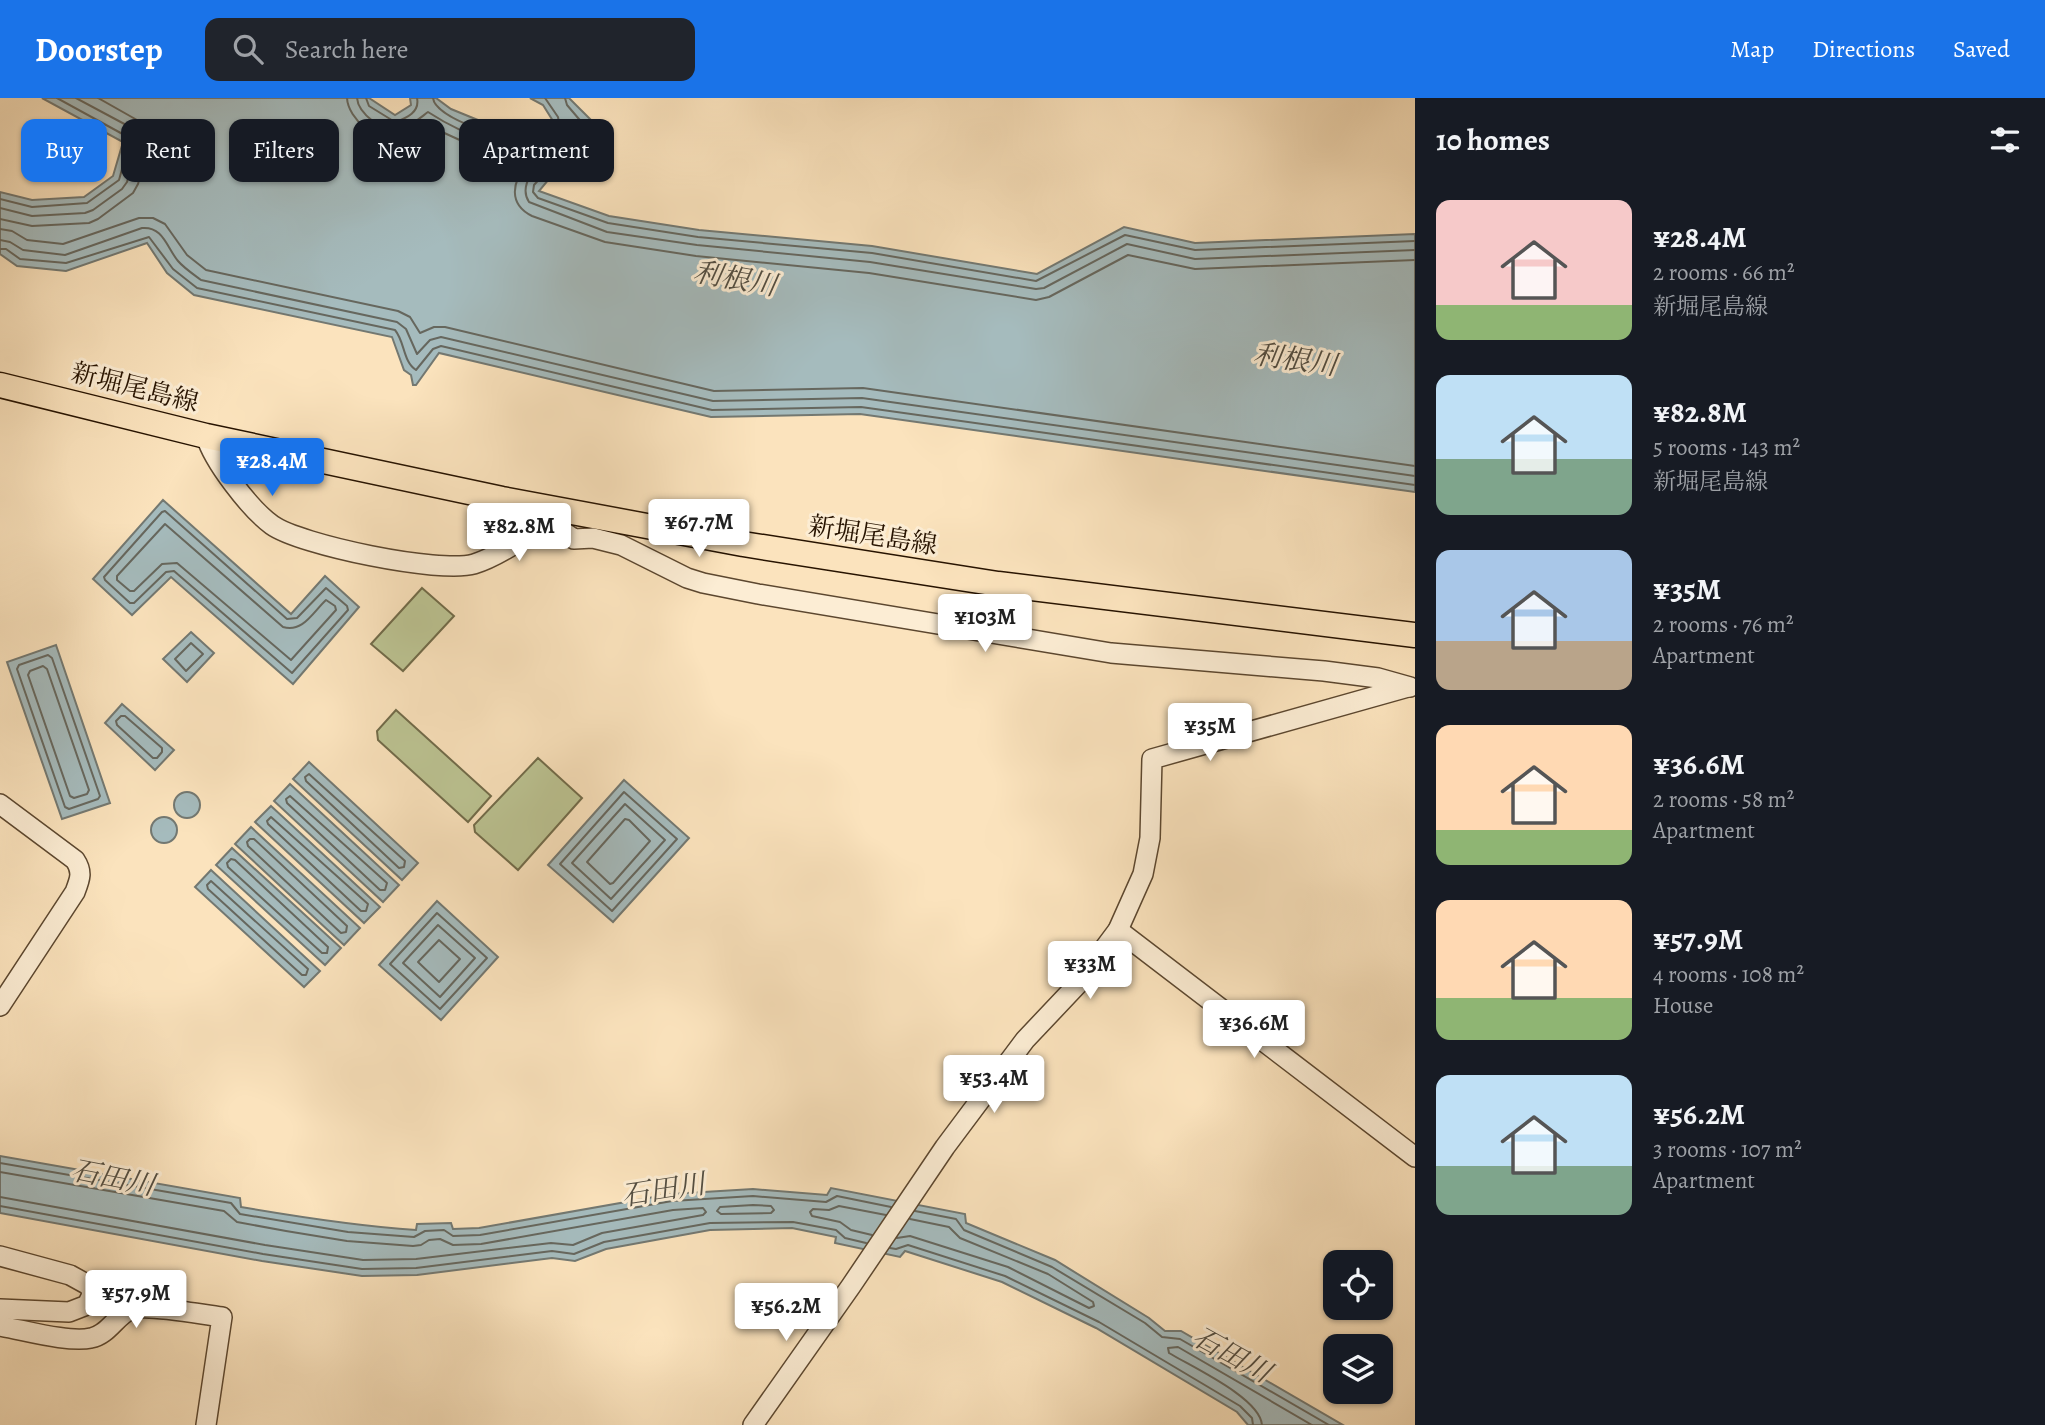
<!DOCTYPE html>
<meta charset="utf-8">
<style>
:root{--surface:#171b24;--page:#20242c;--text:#f1f3f6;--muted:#9ea1a6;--accent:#1a73e8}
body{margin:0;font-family:Alegreya,"Noto Serif JP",serif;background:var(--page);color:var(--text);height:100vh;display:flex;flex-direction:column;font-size:26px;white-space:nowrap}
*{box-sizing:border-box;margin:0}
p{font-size:23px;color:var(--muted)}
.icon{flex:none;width:38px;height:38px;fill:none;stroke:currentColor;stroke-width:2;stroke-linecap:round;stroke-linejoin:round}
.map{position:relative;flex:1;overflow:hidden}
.details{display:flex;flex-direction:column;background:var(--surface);width:630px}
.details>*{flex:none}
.hud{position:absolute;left:21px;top:21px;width:665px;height:63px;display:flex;gap:14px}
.buttons{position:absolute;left:1323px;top:1152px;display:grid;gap:14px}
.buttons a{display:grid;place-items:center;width:70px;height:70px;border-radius:14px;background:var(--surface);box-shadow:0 2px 5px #0004;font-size:35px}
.price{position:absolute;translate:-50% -60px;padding:0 16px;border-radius:7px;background:#fff;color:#222;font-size:23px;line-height:46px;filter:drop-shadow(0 2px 4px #0008)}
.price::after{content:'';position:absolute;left:50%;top:42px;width:21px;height:16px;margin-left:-10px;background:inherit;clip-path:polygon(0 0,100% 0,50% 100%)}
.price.current{background:var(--accent);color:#fff}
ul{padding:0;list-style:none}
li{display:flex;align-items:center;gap:21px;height:175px;padding:0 21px}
li span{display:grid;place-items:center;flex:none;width:196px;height:140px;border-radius:14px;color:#555}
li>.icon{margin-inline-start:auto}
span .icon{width:84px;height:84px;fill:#fffc;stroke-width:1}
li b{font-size:30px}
h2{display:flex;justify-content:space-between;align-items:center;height:84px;padding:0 21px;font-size:30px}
.tag{padding:0 24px;border-radius:14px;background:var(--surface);box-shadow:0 2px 5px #0004;font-size:24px;line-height:63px}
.tag.current{background:var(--accent);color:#fff}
header{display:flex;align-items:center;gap:42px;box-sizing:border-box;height:98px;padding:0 35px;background:var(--accent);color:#fff}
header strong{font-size:33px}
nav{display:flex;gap:38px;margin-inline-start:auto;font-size:24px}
.search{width:490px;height:63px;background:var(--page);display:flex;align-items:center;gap:18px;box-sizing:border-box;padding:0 24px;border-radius:14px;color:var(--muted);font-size:26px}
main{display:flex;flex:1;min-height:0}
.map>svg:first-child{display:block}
.green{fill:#bcc493;stroke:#726c4a;stroke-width:2}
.water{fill:#a5bbbd;stroke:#737871;stroke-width:2}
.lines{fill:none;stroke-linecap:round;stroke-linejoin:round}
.shore{stroke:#66675e;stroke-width:2}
.minor-casing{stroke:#5c472f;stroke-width:22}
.major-casing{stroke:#271300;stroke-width:27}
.minor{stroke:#fcedd4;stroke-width:19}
.major{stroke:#fbe3bd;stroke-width:24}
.labels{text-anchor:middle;stroke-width:6;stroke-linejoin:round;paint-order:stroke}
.street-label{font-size:26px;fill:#271300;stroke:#fcedd4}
.water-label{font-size:28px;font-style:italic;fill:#534e42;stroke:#fcedd4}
</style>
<header>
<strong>Doorstep</strong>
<div class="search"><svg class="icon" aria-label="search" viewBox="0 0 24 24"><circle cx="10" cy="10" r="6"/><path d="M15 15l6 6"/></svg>Search here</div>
<nav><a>Map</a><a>Directions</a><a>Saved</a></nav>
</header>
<main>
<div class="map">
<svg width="1415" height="1327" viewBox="0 0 1415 1327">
<rect width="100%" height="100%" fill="#fbe3bd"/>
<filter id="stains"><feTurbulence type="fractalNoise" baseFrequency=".00286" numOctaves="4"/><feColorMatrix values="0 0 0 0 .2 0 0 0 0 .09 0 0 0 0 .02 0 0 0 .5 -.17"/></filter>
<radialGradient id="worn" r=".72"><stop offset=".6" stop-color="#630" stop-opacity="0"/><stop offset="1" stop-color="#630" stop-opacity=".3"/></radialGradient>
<!-- green -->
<g class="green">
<path d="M 422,490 L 454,518 L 403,573 L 371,546 Z"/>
<path d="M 396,612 L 491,698 L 468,724 L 378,642 L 377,633 Z"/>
<path d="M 538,660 L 582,700 L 518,772 L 475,734 L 474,727 Z"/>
</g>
<!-- water -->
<g class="water">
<path d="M 42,0 L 369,0 L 395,17 L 411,7 L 410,0 L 436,0 L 451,11 L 495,29 L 532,36 L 553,23 L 543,7 L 530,0 L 569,0 L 600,31 L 589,52 L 563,64 L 539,93 L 609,118 L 699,132 L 872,148 L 1037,176 L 1124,129 L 1195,145 L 1415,136 L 1415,394 L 860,316 L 711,319 L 439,255 L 416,287 L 413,287 L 411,277 L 404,272 L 392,239 L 194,197 L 167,175 L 147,145 L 66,173 L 17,168 L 0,156 L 0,94 L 32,102 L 84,99 L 113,78 L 123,44 Z"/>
<path d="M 163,402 L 291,516 L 325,478 L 359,509 L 293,586 L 171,479 L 132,517 L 93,481 Z"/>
<path d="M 191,534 L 214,555 L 187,584 L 163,561 Z"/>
<path d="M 56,547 L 110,705 L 62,721 L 7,564 Z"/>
<path d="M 122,606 L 174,652 L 155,672 L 105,625 Z"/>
<path d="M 309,664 L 418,765 L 402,782 L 293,681 Z"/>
<path d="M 624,682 L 689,740 L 613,824 L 548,767 Z"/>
<path d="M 290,686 L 399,787 L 383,804 L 274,703 Z"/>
<circle cx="187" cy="707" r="13"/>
<path d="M 271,708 L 380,809 L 364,825 L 255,724 Z"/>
<circle cx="164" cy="732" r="13"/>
<path d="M 251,729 L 360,830 L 344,847 L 235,746 Z"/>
<path d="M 232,750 L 341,850 L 325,867 L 216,767 Z"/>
<path d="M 211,772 L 320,873 L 304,889 L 195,789 Z"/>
<path d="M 437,803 L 498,859 L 441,922 L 379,867 Z"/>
<path d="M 0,1058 L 240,1100 L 241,1109 C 299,1119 357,1128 416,1132 L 417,1126 L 451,1125 L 453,1131 L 479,1130 L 671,1096 L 753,1091 L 827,1097 L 831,1090 L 965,1116 L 966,1125 L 1055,1162 L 1149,1220 L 1165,1233 L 1181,1233 L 1343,1327 L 1248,1327 L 1237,1314 L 1096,1230 L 1002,1184 L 905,1153 L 900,1159 L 835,1145 L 836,1139 L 792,1130 L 710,1132 L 606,1151 L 575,1163 L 552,1160 L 417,1177 L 362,1178 L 262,1163 L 0,1115 Z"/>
</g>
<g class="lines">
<!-- shore -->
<g class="shore">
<path d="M 347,0 C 348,21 378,46 399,43 C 410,41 420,32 429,28 L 486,54 L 525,62 L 527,66 C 512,84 508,106 532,118 L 605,144 L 696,158 L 869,175 L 1036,202 L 1049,199 L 1128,157 L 1195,171 L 1415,162"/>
<path d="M 357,0 C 358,15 384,36 399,32 C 410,29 420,20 428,14 C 460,35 544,77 568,26 L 572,26 L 579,33 L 577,40 C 570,44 559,47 552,53 C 539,65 517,86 529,104 L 607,134 L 697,147 L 870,164 L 1036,191 L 1044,190 L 1127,146 L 1195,161 L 1415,152"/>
<path d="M 366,0 L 369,8 L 395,24 C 407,20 420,14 417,0"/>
<path d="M 433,0 C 435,21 511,44 531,43 C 540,42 554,32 559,25 L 558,19 L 545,0"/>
<path d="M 565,0 L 567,7 L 590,34 L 583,47 L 558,60 L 534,87 L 533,94 L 538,100 L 608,125 L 698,139 L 872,155 L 1036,183 L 1125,137 L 1195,152 L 1415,143"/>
<path d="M 0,101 L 32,109 L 87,105 L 119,82 L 129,46 L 128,39 L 57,0"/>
<path d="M 0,110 L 32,118 L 85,115 L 93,112 L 122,91 L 127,84 L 138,45 L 136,35 L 130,29 L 76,0"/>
<path d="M 0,121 L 32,128 L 89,125 L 98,121 L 133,95 L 138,86 L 148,50 L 147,35 L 137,22 L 98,0"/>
<path d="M 0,131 L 12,133 L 27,142 L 63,146 L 139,120 L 153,120 L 165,126 L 187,157 L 206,172 L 398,213 L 410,219 L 420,235 L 434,229 L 445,229 L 714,293 L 863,290 L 1415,368"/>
<path d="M 0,142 L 10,144 L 23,152 L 65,157 L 142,130 C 163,128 167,150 178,163 C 184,170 193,176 201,182 L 397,224 L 406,231 L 417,256 L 430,242 L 441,239 L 713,303 L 862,300 L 1415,378"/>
<path d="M 0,151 L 6,151 L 20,161 L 66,165 L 149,139 L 173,171 L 197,190 L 395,232 C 405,244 403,264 416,272 L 433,251 L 441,248 L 712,312 L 861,309 L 1415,387"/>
<path d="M 165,413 L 287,521 L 297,520 L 326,490 L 347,508 L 348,512 L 292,575 L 174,473 L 166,474 L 134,505 L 130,505 L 105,482 L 104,479 L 162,414 Z"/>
<path d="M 165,426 L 283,529 C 303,535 313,514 326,502 L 335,508 L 336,512 L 291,562 L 177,465 L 162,466 L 134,493 L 130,493 L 117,482 L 117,478 Z"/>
<path d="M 191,545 L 203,556 L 186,573 L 175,561 Z"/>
<path d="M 48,557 L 52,560 L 100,698 L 98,701 L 69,711 L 65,709 L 17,571 L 19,567 Z"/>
<path d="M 43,568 L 47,571 L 89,692 L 87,696 L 74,700 L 70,698 L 28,577 L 30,573 Z"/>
<path d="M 121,618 L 125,618 L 162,650 L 162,654 L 157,660 L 153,660 L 117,627 L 116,623 Z"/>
<path d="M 309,676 L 405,763 L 404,769 L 399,770 L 306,683 L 305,679 Z"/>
<path d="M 624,694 L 677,741 L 612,813 L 560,766 Z"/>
<path d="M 290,698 L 387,785 L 385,792 L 380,792 L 287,705 L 286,701 Z"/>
<path d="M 625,706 L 665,742 L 611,801 L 572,765 Z"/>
<path d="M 271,719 L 368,806 L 366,813 L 361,813 L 268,726 L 267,723 Z"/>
<path d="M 625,721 L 629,722 L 650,743 L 613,785 L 610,786 L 587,764 Z"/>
<path d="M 250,741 L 254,741 L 347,828 L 346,834 L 341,835 L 248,748 L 247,744 Z"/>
<path d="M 231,761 L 235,762 L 328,849 L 327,855 L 322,855 L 228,769 L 227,765 Z"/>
<path d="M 211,783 L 308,871 L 306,877 L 302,877 L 208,791 L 207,787 Z"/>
<path d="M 437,815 L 487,860 L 440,911 L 390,866 Z"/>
<path d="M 438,827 L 475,860 L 440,899 L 403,865 Z"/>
<path d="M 439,842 L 460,861 L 439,884 L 418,864 Z"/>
<path d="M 0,1065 L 231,1105 L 240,1116 L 348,1134 L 414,1139 L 425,1133 L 444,1132 L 453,1138 L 480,1137 L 672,1103 L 753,1098 L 826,1104 L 837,1098 L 891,1109"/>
<path d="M 0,1074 L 224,1113 L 237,1124 L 286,1133 L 347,1143 L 413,1148 L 421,1147 L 429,1142 L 440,1141 L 453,1147 L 481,1146 L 673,1112 L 703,1110 L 706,1114 L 703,1117 L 602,1135 L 573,1147 L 551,1145 L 416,1161 L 363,1162 L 265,1147 L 0,1099"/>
<path d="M 753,1107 L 771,1108 L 774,1112 L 771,1115 L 721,1116 L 717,1113 L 720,1109 Z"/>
<path d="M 0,1108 L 263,1156 L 362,1171 L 416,1170 L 552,1153 L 574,1156 L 604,1144 L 710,1125 L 793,1124 L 836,1132 L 845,1140 L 866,1145"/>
<path d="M 915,1113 L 956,1121 L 964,1132 L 1052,1169 L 1145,1225 L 1162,1239 L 1180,1241 L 1329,1327"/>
<path d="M 872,1137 L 851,1132 L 840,1124 L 812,1118 L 810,1114 L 813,1111 L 829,1112 L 839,1108 L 886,1117"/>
<path d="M 897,1140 L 910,1138 L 1008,1169 L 1089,1210 L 1094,1208 L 1093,1204 L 1048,1176 L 960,1140 L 949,1129 L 910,1121"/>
<path d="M 890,1150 L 896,1151 L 908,1147 L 1005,1178 L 1099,1224 L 1240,1308 L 1252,1320 L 1253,1327"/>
<path d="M 1262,1327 C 1260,1300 1192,1269 1169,1255 L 1168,1250 L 1178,1249 L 1312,1327"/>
</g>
<!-- minor casing -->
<g class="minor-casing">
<g id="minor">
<path d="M 206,338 C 213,363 250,411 272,427 C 300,447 440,476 474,466 C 497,459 524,440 544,427 L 546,414"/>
<path d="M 544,427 L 562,433 L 574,441 L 593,440 L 621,447 L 687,480 L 703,485 L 758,496 L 1111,555 L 1324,573 L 1378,580 L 1410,589"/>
<path d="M 0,706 L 75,762 C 83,774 80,781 75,794 L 0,908"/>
<path d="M 1118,832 L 1415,1059"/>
<path d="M 0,1158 L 70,1177 L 90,1188 L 92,1197 L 87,1207 L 69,1214 L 0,1211"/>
<path d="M 0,1228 C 24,1232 69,1245 91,1240 C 108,1237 116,1218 130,1212 C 145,1205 203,1217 222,1219 L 206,1327"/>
<path d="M 753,1327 L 851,1188 L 945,1049 L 1025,942 L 1077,887 L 1118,832 L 1143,776 L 1150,740 L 1152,661 L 1408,589"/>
</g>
</g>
<!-- major casing -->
<g class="major-casing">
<path id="major" d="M 0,287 L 206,338 L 502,401 L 743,446 L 998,486 L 1415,537"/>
</g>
<!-- minor -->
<use href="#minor" class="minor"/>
<!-- major -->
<use href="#major" class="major"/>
</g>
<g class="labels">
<!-- street labels -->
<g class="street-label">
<text transform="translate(135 289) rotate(14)" y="9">新堀尾島線</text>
<text transform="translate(873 437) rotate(9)" y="9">新堀尾島線</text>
</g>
<!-- water labels -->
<g class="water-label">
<text transform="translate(735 180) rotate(10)" y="10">利根川</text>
<text transform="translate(1295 261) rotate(8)" y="10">利根川</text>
<text transform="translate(113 1079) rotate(11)" y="10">石田川</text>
<text transform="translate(663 1091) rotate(-9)" y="10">石田川</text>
<text transform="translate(1232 1256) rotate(29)" y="10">石田川</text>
</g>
</g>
<rect width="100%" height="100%" filter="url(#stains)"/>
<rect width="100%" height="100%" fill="url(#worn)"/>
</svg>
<div class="buttons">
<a><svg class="icon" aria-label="locate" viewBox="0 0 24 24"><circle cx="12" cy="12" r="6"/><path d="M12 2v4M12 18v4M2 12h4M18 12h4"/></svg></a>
<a><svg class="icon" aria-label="layers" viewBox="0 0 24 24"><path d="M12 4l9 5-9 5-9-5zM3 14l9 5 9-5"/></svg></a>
</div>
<b class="price current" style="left:272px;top:400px">¥28.4M</b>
<b class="price" style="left:699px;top:461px">¥67.7M</b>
<b class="price" style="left:519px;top:465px">¥82.8M</b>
<b class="price" style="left:985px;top:556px">¥103M</b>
<b class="price" style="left:1210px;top:665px">¥35M</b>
<b class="price" style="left:1090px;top:903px">¥33M</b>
<b class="price" style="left:1254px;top:962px">¥36.6M</b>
<b class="price" style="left:994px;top:1017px">¥53.4M</b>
<b class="price" style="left:136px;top:1232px">¥57.9M</b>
<b class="price" style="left:786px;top:1245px">¥56.2M</b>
<div class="hud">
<a class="tag current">Buy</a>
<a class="tag">Rent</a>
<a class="tag">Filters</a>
<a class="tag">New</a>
<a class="tag">Apartment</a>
</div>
</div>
<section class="details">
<h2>10 homes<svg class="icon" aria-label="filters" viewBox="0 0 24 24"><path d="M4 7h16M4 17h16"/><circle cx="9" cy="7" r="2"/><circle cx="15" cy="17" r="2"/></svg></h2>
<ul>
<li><span style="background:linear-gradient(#f6c9c9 75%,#8fb573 0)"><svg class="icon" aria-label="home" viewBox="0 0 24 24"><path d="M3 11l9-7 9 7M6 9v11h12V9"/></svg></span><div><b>¥28.4M</b><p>2 rooms · 66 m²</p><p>新堀尾島線</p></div></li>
<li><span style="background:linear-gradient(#bfe0f5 60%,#7fa58c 0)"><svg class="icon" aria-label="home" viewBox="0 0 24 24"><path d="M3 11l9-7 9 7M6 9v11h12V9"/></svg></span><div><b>¥82.8M</b><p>5 rooms · 143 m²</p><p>新堀尾島線</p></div></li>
<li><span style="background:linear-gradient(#a9c7e8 65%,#b9a48a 0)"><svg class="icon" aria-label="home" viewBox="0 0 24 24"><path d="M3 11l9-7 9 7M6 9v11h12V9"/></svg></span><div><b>¥35M</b><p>2 rooms · 76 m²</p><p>Apartment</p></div></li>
<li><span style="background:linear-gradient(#ffd9b3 75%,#8fb573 0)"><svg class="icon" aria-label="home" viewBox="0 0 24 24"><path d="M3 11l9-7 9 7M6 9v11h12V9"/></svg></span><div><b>¥36.6M</b><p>2 rooms · 58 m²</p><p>Apartment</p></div></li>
<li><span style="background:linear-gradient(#ffd9b3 70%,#8fb573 0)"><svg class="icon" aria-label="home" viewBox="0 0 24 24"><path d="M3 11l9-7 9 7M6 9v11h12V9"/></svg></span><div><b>¥57.9M</b><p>4 rooms · 108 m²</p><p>House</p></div></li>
<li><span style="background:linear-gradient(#bfe0f5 65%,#7fa58c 0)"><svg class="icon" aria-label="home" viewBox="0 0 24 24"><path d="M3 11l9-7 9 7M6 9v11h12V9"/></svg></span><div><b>¥56.2M</b><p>3 rooms · 107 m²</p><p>Apartment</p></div></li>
</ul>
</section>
</main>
